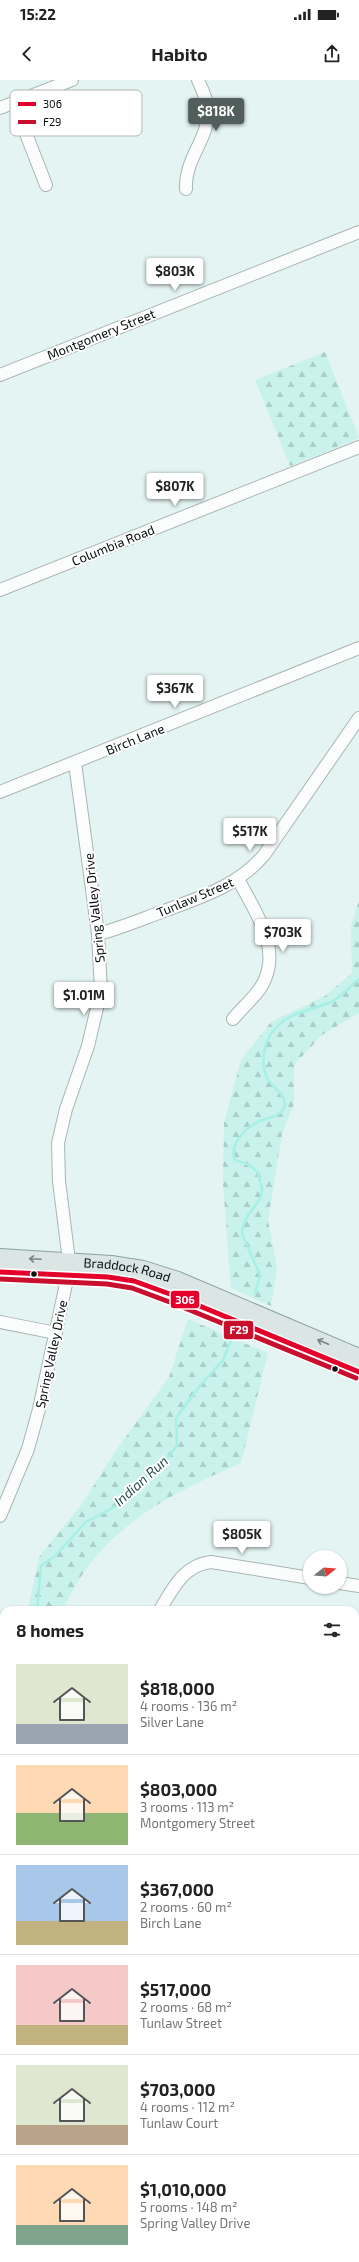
<!DOCTYPE html>
<meta charset="utf-8">
<style>
:root{--surface:#fff;--page:#f6f6f6;--text:#222;--muted:#767676;--line:#e0e0e0;--accent:#525e5c}
body{margin:0;font-family:"Exo 2",sans-serif;background:var(--page);color:var(--text);height:100vh;display:flex;flex-direction:column;font-size:15px;white-space:nowrap}
*{box-sizing:border-box;margin:0}
p{font-size:13px;color:var(--muted)}
.icon{flex:none;width:22px;height:22px;fill:none;stroke:currentColor;stroke-width:2;stroke-linecap:round;stroke-linejoin:round}
.map{position:relative;flex:1;overflow:hidden}
.sheet{position:absolute;left:0px;top:1526px;width:359px;height:656px;display:flex;flex-direction:column;background:var(--surface);border-radius:12px 12px 0 0;box-shadow:0 1px 3px #0004}
.sheet>*{flex:none}
.needle{width:26px;rotate:73deg}
.controls{position:absolute;left:303px;top:1470px;display:grid;gap:8px}
.controls a{display:grid;place-items:center;width:44px;height:44px;border-radius:50%;background:var(--surface);box-shadow:0 1px 3px #0004;font-size:20px}
.price{position:absolute;translate:-50% -34px;padding:0 9px;border-radius:4px;background:#fff;color:#222;font-size:13px;line-height:26px;filter:drop-shadow(0 1px 2px #0008)}
.price::after{content:'';position:absolute;left:50%;top:24px;width:12px;height:9px;margin-left:-6px;background:inherit;clip-path:polygon(0 0,100% 0,50% 100%)}
.price.on{background:var(--accent);color:#fff}
ul{padding:0;list-style:none}
li{display:flex;align-items:center;gap:12px;height:100px;padding:0 16px}
li+li{border-top:1px solid var(--line)}
li span{display:grid;place-items:center;flex:none;width:112px;height:80px;border-radius:0px;color:#555}
li>.icon{margin-inline-start:auto}
span .icon{width:48px;height:48px;fill:#fffc;stroke-width:1}
li b{font-size:17px}
h2{display:flex;justify-content:space-between;align-items:center;height:48px;padding:0 16px;font-size:17px}
.status{display:flex;justify-content:space-between;align-items:center;height:28px;padding:0 20px;background:var(--surface);direction:ltr}
.status svg{height:11px;fill:currentColor}
header{display:flex;justify-content:space-between;align-items:center;height:52px;padding:0 16px;background:var(--surface);font-size:18px;font-weight:700}
.map>svg:first-child{display:block}
.built{fill:#d0ece8}
.grass{fill:#c8f2eb}
.forest{fill:url(#forest-firs)}
.park{fill:url(#park-crowns)}
.lines{fill:none;stroke-linecap:round;stroke-linejoin:round}
.stream{stroke:#a6f0e6;stroke-width:2.5}
.minor-casing{stroke:#a9b5b3;stroke-width:14}
.major-casing{stroke:#8ba19e;stroke-width:18}
.minor{stroke:#fbfdfd;stroke-width:12}
.major{stroke:#dbe6e4;stroke-width:16}
.bus-1-casing{stroke:#fff;stroke-width:8}
.bus-2-casing{stroke:#fff;stroke-width:8}
.bus-1{stroke:#e4002b;stroke-width:5}
.bus-2{stroke:#c8102e;stroke-width:5}
.oneway{stroke:#7a8583}
.bus-dot{fill:#040e0c;stroke:#fff;stroke-width:1.5}
.labels{text-anchor:middle;stroke-width:4;stroke-linejoin:round;paint-order:stroke}
.street-label{font-size:13px;fill:#040e0c;stroke:#fff}
.water-label{font-size:14px;font-style:italic;fill:#25514b;stroke:#fff}
.key{fill:#fff;stroke:#b4b7b6;stroke-width:1}
.key-label{font-size:11px;fill:#040e0c}
.line-badge{stroke:#fff;stroke-width:1.5}
.badge-label{font-size:11px;text-anchor:middle;font-weight:bold;fill:#fff}
</style>
<div class="status"><b>15:22</b><svg viewBox="0 0 49 12"><path d="M0 12V9h3v3zM5 12V6h3v6zM10 12V3h3v9zM15 12V0h3v12zM26 1h20v11H26zM47 4h2v5h-2z"/></svg></div>
<header><svg class="icon" aria-label="back" viewBox="0 0 24 24"><path d="M15 5l-7 7 7 7"/></svg>Habito<svg class="icon" aria-label="share" viewBox="0 0 24 24"><path d="M12 15V3M7 8l5-5 5 5M5 13v7h14v-7"/></svg></header>
<div class="map">
<svg width="359" height="2182" viewBox="0 0 359 2182">
<defs>
<pattern id="forest-firs" width="22" height="20" patternUnits="userSpaceOnUse"><rect width="22" height="20" fill="#c8f2eb"/><path d="M5 1l3.5 6h-7zM16 11l3.5 6h-7z" fill="#aacec8"/></pattern>
<pattern id="park-crowns" width="20" height="18" patternUnits="userSpaceOnUse"><rect width="20" height="18" fill="#c8f2eb"/><path d="M2 6a3 3 0 1 1 6 0M12 15a3 3 0 1 1 6 0" fill="none" stroke="#aacec8"/></pattern>
</defs>
<rect width="100%" height="100%" fill="#e4f4f2"/>
<!-- built -->
<g class="built">
<path d="M 355,1755 L 359,1756 L 359,1991 L 355,1991 Z"/>
<path d="M 4,1780 L 4,1984 L 0,1984 L 0,1786 Z"/>
</g>
<!-- grass -->
<path class="grass" d="M 4,1871 L 4,1958 L 0,1955 L 0,1877 Z"/>
<!-- forest -->
<g class="forest">
<path d="M 325,272 L 359,358 L 290,386 L 255,300 Z"/>
<path d="M 359,820 L 359,933 L 322,955 L 294,985 L 294,1024 L 282,1054 L 268,1140 L 277,1188 L 271,1226 L 231,1208 L 223,1103 L 224,1043 L 241,980 L 271,942 L 325,916 L 352,893 L 351,847 Z"/>
<path d="M 188,1239 L 268,1273 L 241,1383 C 165,1416 98,1450 63,1530 L 28,1530 L 39,1477 L 82,1424 L 115,1372 L 169,1297 Z"/>
<path d="M 4,1570 L 4,1620 L 0,1624 L 0,1574 Z"/>
<path d="M 0,1734 L 4,1737 L 4,1844 L 0,1851 Z"/>
</g>
<!-- park -->
<path class="park" d="M 355,1986 L 359,1986 L 359,2182 L 224,2182 L 224,2178 L 355,2178 Z"/>
<g class="lines">
<!-- stream -->
<g class="stream">
<path d="M 255,1213 L 260,1195 L 242,1154 C 241,1135 263,1124 262,1109 C 262,1106 260,1103 260,1100 C 257,1086 247,1084 235,1080 C 229,1065 244,1050 257,1042 C 265,1038 277,1038 282,1031 C 292,1018 272,1008 267,998 C 261,986 263,966 271,954 C 287,931 308,932 331,922 C 342,916 349,907 359,899"/>
<path d="M 37,1530 L 41,1486 L 55,1476 L 86,1442 L 118,1425 L 130,1411 L 153,1394 L 171,1374 L 177,1365 L 176,1338 L 199,1307 L 223,1280 L 232,1258"/>
<path d="M 0,1601 L 4,1595"/>
</g>
<!-- minor casing -->
<g class="minor-casing">
<g id="minor">
<path d="M 14,23 L 46,105"/>
<path d="M 0,28 L 72,0"/>
<path d="M 186,109 C 184,79 210,58 208,29 C 207,19 202,9 198,0"/>
<path d="M 0,295 L 359,152"/>
<path d="M 0,510 L 359,367"/>
<path d="M 0,712 L 359,568"/>
<path d="M 98,854 C 121,848 142,839 164,831 C 201,817 238,806 264,775 L 359,638"/>
<path d="M 233,939 C 242,928 254,918 261,907 C 284,870 255,832 238,799"/>
<path d="M 0,1242 L 56,1253"/>
<path d="M 0,1436 L 28,1369 L 39,1329 L 66,1204 L 69,1181 L 59,1101 L 58,1063 L 66,1029 L 88,966 L 101,911 L 98,854 L 75,683"/>
<path d="M 340,1503 L 359,1506"/>
<path d="M 160,1530 C 173,1508 184,1485 211,1482 L 310,1498"/>
<path d="M 355,1673 L 359,1673"/>
<path d="M 0,2070 L 4,2071"/>
<path d="M 23,2182 L 23,2178"/>
</g>
</g>
<!-- major casing -->
<g class="major-casing">
<g id="major">
<path id="s1" d="M 0,1177 L 111,1184 L 143,1189 L 178,1200 L 359,1277"/>
<path d="M 0,1192 L 108,1197 L 134,1201 L 178,1217 L 359,1292"/>
</g>
</g>
<!-- minor -->
<use href="#minor" class="minor"/>
<!-- major -->
<use href="#major" class="major"/>
<!-- bus-1 casing -->
<g class="bus-1-casing">
<path id="bus-1" d="M 0,1192 L 108,1197 L 134,1201 L 178,1217 L 359,1292"/>
</g>
<!-- bus-2 casing -->
<g class="bus-2-casing">
<path id="bus-2" d="M 0,1199 L 107,1204 L 132,1208 L 175,1224 L 356,1298"/>
</g>
<!-- bus-1 -->
<use href="#bus-1" class="bus-1"/>
<!-- bus-2 -->
<use href="#bus-2" class="bus-2"/>
</g>
<!-- one-way arrows -->
<defs><path id="oneway-shaft" d="M-6 0H5M1.5-3L5.5 0L1.5 3" fill="none" stroke-width="1.6" stroke-linecap="round" stroke-linejoin="round"/></defs>
<g class="oneway">
<use href="#oneway-shaft" transform="translate(35 1179) rotate(-177)"/>
<use href="#oneway-shaft" transform="translate(323 1262) rotate(-157)"/>
</g>
<!-- markers -->
<g class="bus-dot">
<circle cx="34" cy="1194" r="3.5"/>
<circle cx="335" cy="1289" r="3.5"/>
</g>
<g class="labels">
<!-- street labels -->
<g class="street-label">
<text transform="translate(101 254) rotate(-22)" y="5">Montgomery Street</text>
<text transform="translate(113 465) rotate(-22)" y="5">Columbia Road</text>
<text transform="translate(135 659) rotate(-22)" y="5">Birch Lane</text>
<text transform="translate(195 817) rotate(-23)" y="5">Tunlaw Street</text>
<text transform="translate(94 828) rotate(-96)" y="5">Spring Valley Drive</text>
<text dy="5" stroke="none"><textPath href="#s1" startOffset="128">Braddock Road</textPath></text>
<text transform="translate(51 1274) rotate(-78)" y="5">Spring Valley Drive</text>
</g>
<!-- water labels -->
<g class="water-label">
<text transform="translate(141 1401) rotate(-42)" y="5">Indian Run</text>
</g>
</g>
<!-- legend -->
<rect x="10" y="10" width="132" height="46" rx="6" class="key"/>
<rect x="18" y="22" width="18" height="4" fill="#e4002b"/>
<rect x="18" y="40" width="18" height="4" fill="#c8102e"/>
<g class="key-label">
<text x="43" y="28">306</text>
<text x="43" y="46">F29</text>
</g>
<g class="line-badge">
<rect x="170" y="1210" width="30" height="19" rx="4" fill="#e4002b"/>
<rect x="223" y="1240" width="31" height="20" rx="4" fill="#c8102e"/>
</g>
<g class="badge-label">
<text x="185" y="1224">306</text>
<text x="239" y="1254">F29</text>
</g>
</svg>
<div class="controls">
<a><svg class="needle" viewBox="-14 -14 28 28"><path d="M0-13l5 13h-10z" fill="#e53935"/><path d="M0 13l5-13h-10z" fill="#767676"/></svg></a>
</div>
<b class="price on" style="left:216px;top:52px">$818K</b>
<b class="price" style="left:175px;top:212px">$803K</b>
<b class="price" style="left:175px;top:427px">$807K</b>
<b class="price" style="left:175px;top:629px">$367K</b>
<b class="price" style="left:250px;top:772px">$517K</b>
<b class="price" style="left:283px;top:873px">$703K</b>
<b class="price" style="left:84px;top:936px">$1.01M</b>
<b class="price" style="left:242px;top:1475px">$805K</b>
<section class="sheet">
<h2>8 homes<svg class="icon" aria-label="filters" viewBox="0 0 24 24"><path d="M4 7h16M4 17h16"/><circle cx="9" cy="7" r="2"/><circle cx="15" cy="17" r="2"/></svg></h2>
<ul>
<li><span style="background:linear-gradient(#dfe7d0 75%,#9aa5b1 0)"><svg class="icon" aria-label="home" viewBox="0 0 24 24"><path d="M3 11l9-7 9 7M6 9v11h12V9"/></svg></span><div><b>$818,000</b><p>4 rooms · 136 m²</p><p>Silver Lane</p></div></li>
<li><span style="background:linear-gradient(#ffd9b3 60%,#8fb573 0)"><svg class="icon" aria-label="home" viewBox="0 0 24 24"><path d="M3 11l9-7 9 7M6 9v11h12V9"/></svg></span><div><b>$803,000</b><p>3 rooms · 113 m²</p><p>Montgomery Street</p></div></li>
<li><span style="background:linear-gradient(#a9c7e8 70%,#c2b280 0)"><svg class="icon" aria-label="home" viewBox="0 0 24 24"><path d="M3 11l9-7 9 7M6 9v11h12V9"/></svg></span><div><b>$367,000</b><p>2 rooms · 60 m²</p><p>Birch Lane</p></div></li>
<li><span style="background:linear-gradient(#f6c9c9 75%,#c2b280 0)"><svg class="icon" aria-label="home" viewBox="0 0 24 24"><path d="M3 11l9-7 9 7M6 9v11h12V9"/></svg></span><div><b>$517,000</b><p>2 rooms · 68 m²</p><p>Tunlaw Street</p></div></li>
<li><span style="background:linear-gradient(#dfe7d0 75%,#b9a48a 0)"><svg class="icon" aria-label="home" viewBox="0 0 24 24"><path d="M3 11l9-7 9 7M6 9v11h12V9"/></svg></span><div><b>$703,000</b><p>4 rooms · 112 m²</p><p>Tunlaw Court</p></div></li>
<li><span style="background:linear-gradient(#ffd9b3 75%,#7fa58c 0)"><svg class="icon" aria-label="home" viewBox="0 0 24 24"><path d="M3 11l9-7 9 7M6 9v11h12V9"/></svg></span><div><b>$1,010,000</b><p>5 rooms · 148 m²</p><p>Spring Valley Drive</p></div></li>
</ul>
</section>
</div>
